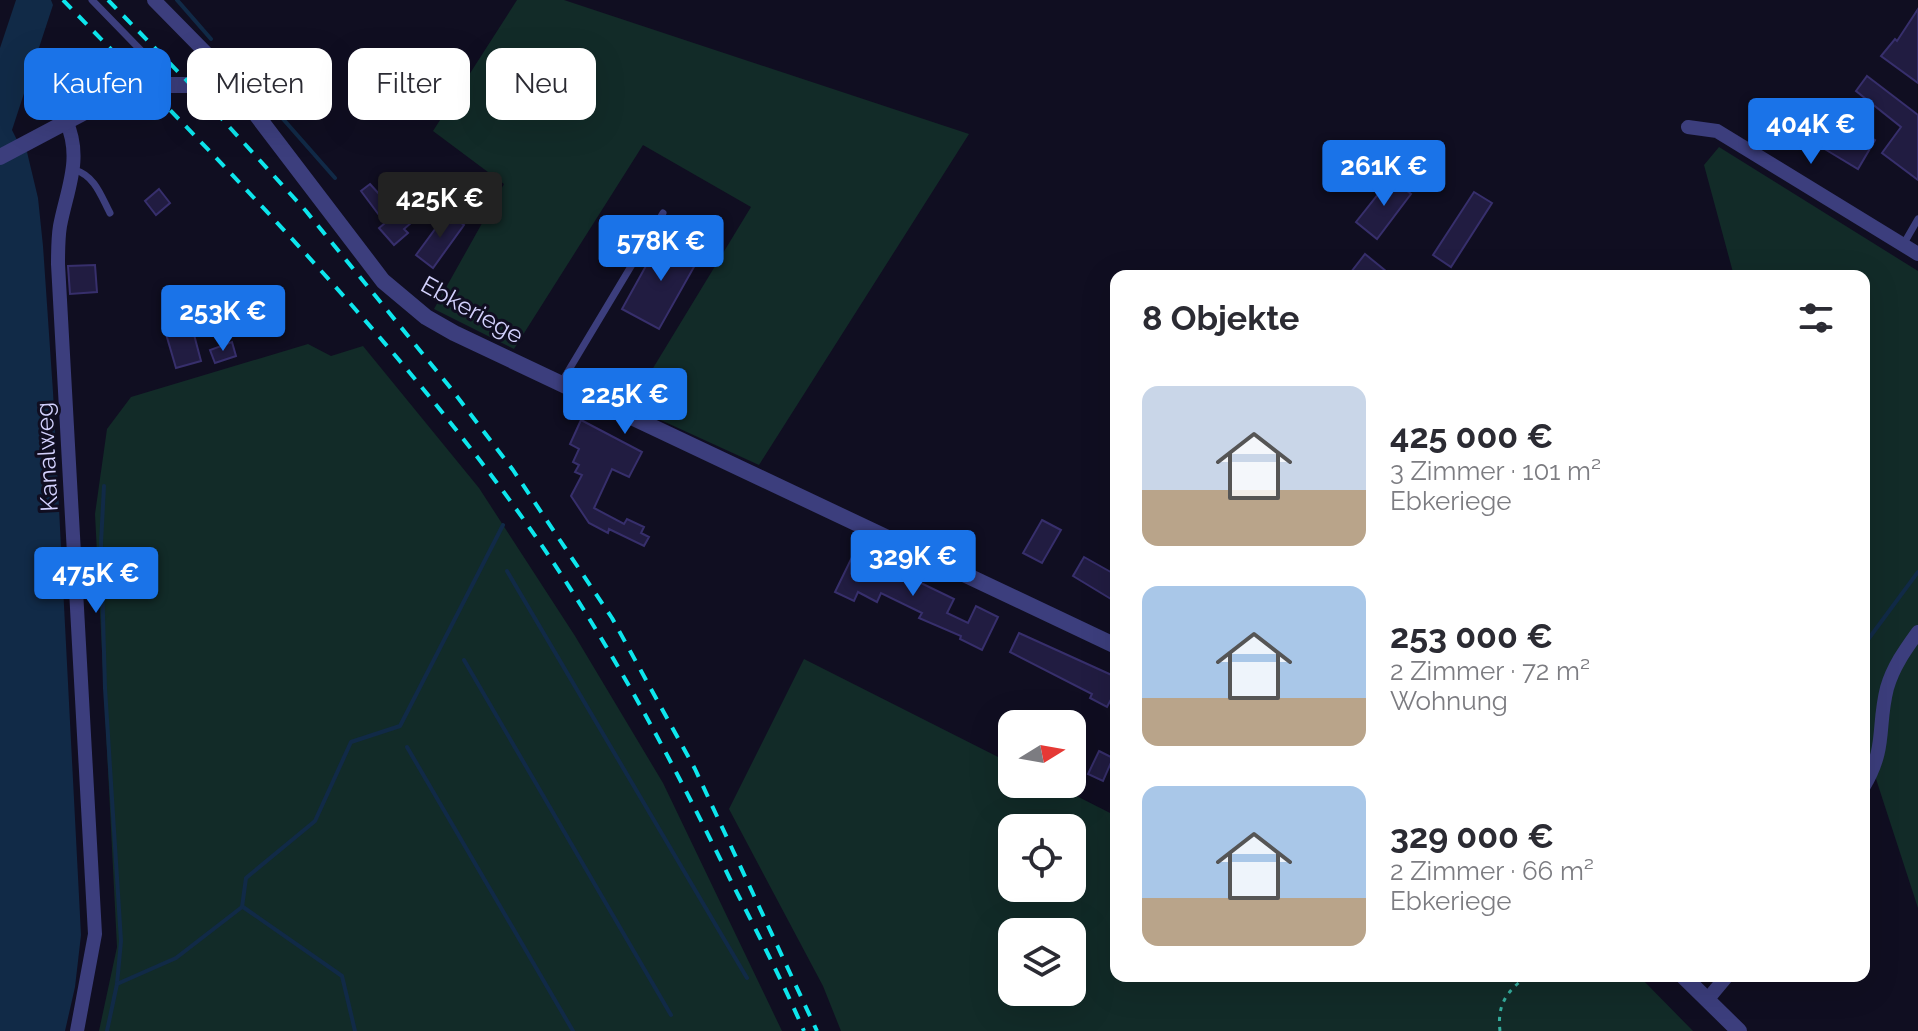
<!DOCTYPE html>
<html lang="de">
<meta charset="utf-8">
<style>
:root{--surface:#fff;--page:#f2f2f3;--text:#2b2b33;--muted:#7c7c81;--accent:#1a73e8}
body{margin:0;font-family:Raleway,sans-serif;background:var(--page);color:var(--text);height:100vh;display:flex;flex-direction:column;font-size:30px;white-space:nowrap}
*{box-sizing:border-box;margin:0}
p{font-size:26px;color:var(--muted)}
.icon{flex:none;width:44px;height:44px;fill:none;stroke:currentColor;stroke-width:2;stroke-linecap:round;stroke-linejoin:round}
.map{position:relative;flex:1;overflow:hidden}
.sheet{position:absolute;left:1110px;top:270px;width:760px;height:712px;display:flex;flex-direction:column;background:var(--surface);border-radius:16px;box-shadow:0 8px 32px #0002}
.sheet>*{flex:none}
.hud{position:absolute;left:24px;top:48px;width:760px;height:72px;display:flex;gap:16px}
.needle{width:52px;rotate:79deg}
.tools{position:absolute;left:998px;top:710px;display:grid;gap:16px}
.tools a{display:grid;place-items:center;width:88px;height:88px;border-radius:16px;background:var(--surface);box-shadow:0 8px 32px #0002;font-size:40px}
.price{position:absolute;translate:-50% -68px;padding:0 18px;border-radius:8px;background:var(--accent);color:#fff;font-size:26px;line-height:52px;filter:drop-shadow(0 2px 4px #0008)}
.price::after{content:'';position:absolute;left:50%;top:48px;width:24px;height:18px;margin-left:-12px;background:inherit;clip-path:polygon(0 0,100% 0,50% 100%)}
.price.on{background:#222;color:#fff}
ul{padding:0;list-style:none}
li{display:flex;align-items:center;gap:24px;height:200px;padding:0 32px}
li span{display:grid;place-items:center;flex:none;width:224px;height:160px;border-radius:16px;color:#555}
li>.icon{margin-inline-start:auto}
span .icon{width:96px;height:96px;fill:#fffc;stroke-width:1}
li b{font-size:34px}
h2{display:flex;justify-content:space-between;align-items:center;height:96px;padding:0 32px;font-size:34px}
.tag{padding:0 28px;border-radius:16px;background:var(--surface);box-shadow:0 8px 32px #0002;font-size:28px;line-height:72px}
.tag.on{background:var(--accent);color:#fff}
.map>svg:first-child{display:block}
.green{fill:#122b28;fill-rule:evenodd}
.water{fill:#112a47}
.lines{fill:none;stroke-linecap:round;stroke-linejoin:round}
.stream{stroke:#112a47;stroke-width:4}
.building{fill:#211c41;stroke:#372f6c;stroke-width:2}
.path{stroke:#35ad9d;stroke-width:3;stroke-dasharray:4 6;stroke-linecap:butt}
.service{stroke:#3c3e7d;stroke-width:7}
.minor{stroke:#3c3e7d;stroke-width:14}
.tertiary{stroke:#3c3e7d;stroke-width:16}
.rail{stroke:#0de6ed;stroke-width:4;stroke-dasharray:12 10;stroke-linecap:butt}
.labels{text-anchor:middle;stroke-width:6;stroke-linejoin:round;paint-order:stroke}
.street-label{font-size:24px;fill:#d3d1fd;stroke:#100e21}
</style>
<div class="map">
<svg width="1918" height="1031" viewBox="0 0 1918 1031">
<rect width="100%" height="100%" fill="#100e21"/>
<!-- green -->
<g class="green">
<path d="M 517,0 L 564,0 L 969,134 L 759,465 L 630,406 L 751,207 L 643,145 L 514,349 L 434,309 L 504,184 L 433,131 Z"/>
<path d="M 1719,147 L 1918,271 L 1918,908 L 1864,742 L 1864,276 L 1734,276 L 1704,165 Z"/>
<path d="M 308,344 L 331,356 L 363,346 L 479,488 L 575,636 L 663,783 L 782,1031 L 99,1031 L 117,947 L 95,514 L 107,429 L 131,397 Z"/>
<path d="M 804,659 L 1012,764 L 1012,784 L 1053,784 L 1116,816 L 1116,976 L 1639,976 L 1693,1031 L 841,1031 L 823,986 L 729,809 ZM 1012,828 L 1072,828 L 1072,888 L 1012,888 ZM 1012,932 L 1072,932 L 1072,992 L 1012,992 Z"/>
</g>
<!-- water -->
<path class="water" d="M 16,0 L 51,0 L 53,5 L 12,130 L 23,152 L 27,152 L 38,198 L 43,246 L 53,392 L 81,935 L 75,987 L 65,1031 L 0,1031 L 0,48 Z"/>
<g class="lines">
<!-- stream -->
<g class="stream">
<path d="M 177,0 L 211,39"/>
<path d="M 226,54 L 230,59"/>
<path d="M 239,69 L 335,178"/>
<path d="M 104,486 L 101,543 L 105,688 L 121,941 L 117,984 L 107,1031"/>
<path d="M 507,571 L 747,978"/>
<path d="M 1864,645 L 1918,572"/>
<path d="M 464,660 L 671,1015"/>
<path d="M 407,747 L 573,1031"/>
<path d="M 243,907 L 342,976 L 355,1031"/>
<path d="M 117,984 L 176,958 L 242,907 L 246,878 L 315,821 L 351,742 L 400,726 L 503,525"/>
</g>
</g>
<!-- building -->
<g class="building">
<path d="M 1918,9 L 1918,83 L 1881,56 L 1895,39 L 1897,41 Z"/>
<path d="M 1867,76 L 1918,115 L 1918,180 L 1882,153 L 1901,127 L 1856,91 Z"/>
<path d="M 1851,126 L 1875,140 L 1858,169 L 1818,145 L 1828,129 L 1844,139 Z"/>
<path d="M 1391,178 L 1411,194 L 1377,239 L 1356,222 Z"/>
<path d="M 370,184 L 400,217 L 411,207 L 419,216 L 404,229 L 408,233 L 394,245 L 379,228 L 385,223 L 361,191 Z"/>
<path d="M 159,189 L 170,203 L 156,215 L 145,201 Z"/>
<path d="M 1474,192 L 1492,203 L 1451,267 L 1433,255 Z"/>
<path d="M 447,213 L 464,225 L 433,268 L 416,255 Z"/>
<path d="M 662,237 L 699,258 L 659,329 L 622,309 Z"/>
<path d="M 1365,254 L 1392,276 L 1348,276 Z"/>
<path d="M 95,265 L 97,292 L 70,294 L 68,266 Z"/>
<path d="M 192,327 L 201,361 L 176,368 L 166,334 Z"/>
<path d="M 232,342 L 236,356 L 215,363 L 210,350 Z"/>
<path d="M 581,420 L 642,452 L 629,477 L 612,469 L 594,508 L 624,524 L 627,519 L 644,527 L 641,533 L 649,537 L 644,546 L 609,529 L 608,533 L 589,523 L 571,496 L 582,475 L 575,472 L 579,465 L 573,462 L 579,449 L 570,444 Z"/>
<path d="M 1042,520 L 1061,530 L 1042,563 L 1023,553 Z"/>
<path d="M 855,551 L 954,599 L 947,613 L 968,623 L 976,606 L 998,617 L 982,650 L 960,639 L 961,636 L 919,618 L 922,613 L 881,593 L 877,602 L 858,592 L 854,601 L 835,592 Z"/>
<path d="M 1084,557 L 1116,575 L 1116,602 L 1073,576 Z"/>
<path d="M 1019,633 L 1116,677 L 1116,690 L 1107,707 L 1090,698 L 1092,694 L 1010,652 Z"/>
<path d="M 1099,751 L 1113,758 L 1103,781 L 1088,774 Z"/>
</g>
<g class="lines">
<!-- path -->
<path class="path" d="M 1500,1031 C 1497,1005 1506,992 1527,976"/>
<!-- service -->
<g class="service">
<path d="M 92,0 L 162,72 L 163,84"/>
<path d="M 75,170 C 95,176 101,196 110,213"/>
<path d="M 1903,245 L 1918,219"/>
<path d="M 561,383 L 663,213"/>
</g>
<!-- minor -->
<g class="minor">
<path d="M 154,0 L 212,59 L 225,77 L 224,93"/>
<path d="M 66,121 C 83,158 67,189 60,226 C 58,238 58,252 58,264 L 95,934 L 77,1031"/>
<path d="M 1688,127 L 1717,131 L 1918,254"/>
<path d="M 1864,786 C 1887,747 1877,727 1887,688 C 1893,667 1905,650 1918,632"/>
<path d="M 1707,1000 L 1727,976"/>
</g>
<!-- tertiary -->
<g class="tertiary">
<path d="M 0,157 L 117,95 L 145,85 L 191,85 L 224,93 L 238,99 L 255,113 L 383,281 L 426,317 L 454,333 L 1116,646"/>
<path d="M 1683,976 L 1739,1031"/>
</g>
<!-- rail -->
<g class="rail">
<path d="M 63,0 C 214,155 367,309 497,483 C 591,608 662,740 731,881 C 756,930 782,980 804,1031"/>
<path d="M 108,0 L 191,85 L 306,211 L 449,386 L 513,470 L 612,618 L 695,769 L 817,1031"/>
</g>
</g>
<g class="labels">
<!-- street labels -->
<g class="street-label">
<text transform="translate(472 310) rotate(29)" y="8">Ebkeriege</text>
<text transform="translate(47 457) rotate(-93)" y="8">Kanalweg</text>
</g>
</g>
</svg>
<div class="tools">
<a><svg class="needle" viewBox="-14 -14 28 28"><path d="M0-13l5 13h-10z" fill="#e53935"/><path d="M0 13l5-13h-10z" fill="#7c7c81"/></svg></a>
<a><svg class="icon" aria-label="locate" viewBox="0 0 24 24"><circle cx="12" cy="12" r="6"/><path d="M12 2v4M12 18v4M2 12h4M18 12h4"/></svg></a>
<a><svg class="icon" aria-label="layers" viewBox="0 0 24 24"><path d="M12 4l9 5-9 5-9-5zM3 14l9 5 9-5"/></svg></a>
</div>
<b class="price" style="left:1811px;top:166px">404K €</b>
<b class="price" style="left:1384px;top:208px">261K €</b>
<b class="price on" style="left:440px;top:240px">425K €</b>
<b class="price" style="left:661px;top:283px">578K €</b>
<b class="price" style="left:223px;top:353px">253K €</b>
<b class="price" style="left:625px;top:436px">225K €</b>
<b class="price" style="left:913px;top:598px">329K €</b>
<b class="price" style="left:96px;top:615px">475K €</b>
<div class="hud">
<a class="tag on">Kaufen</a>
<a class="tag">Mieten</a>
<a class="tag">Filter</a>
<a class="tag">Neu</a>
</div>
<section class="sheet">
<h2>8 Objekte<svg class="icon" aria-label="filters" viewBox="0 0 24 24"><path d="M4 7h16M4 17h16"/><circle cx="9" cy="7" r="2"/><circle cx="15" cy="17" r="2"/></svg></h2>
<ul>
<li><span style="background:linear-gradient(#c9d6e8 65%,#b9a48a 0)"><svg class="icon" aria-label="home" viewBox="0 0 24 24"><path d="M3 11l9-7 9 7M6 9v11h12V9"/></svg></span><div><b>425 000 €</b><p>3 Zimmer · 101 m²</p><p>Ebkeriege</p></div></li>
<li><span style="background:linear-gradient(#a9c7e8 70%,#b9a48a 0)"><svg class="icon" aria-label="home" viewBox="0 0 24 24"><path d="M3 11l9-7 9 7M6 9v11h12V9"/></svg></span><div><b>253 000 €</b><p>2 Zimmer · 72 m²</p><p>Wohnung</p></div></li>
<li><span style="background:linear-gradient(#a9c7e8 70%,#b9a48a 0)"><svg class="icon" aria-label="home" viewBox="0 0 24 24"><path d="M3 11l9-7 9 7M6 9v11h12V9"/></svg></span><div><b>329 000 €</b><p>2 Zimmer · 66 m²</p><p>Ebkeriege</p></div></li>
</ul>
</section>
</div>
